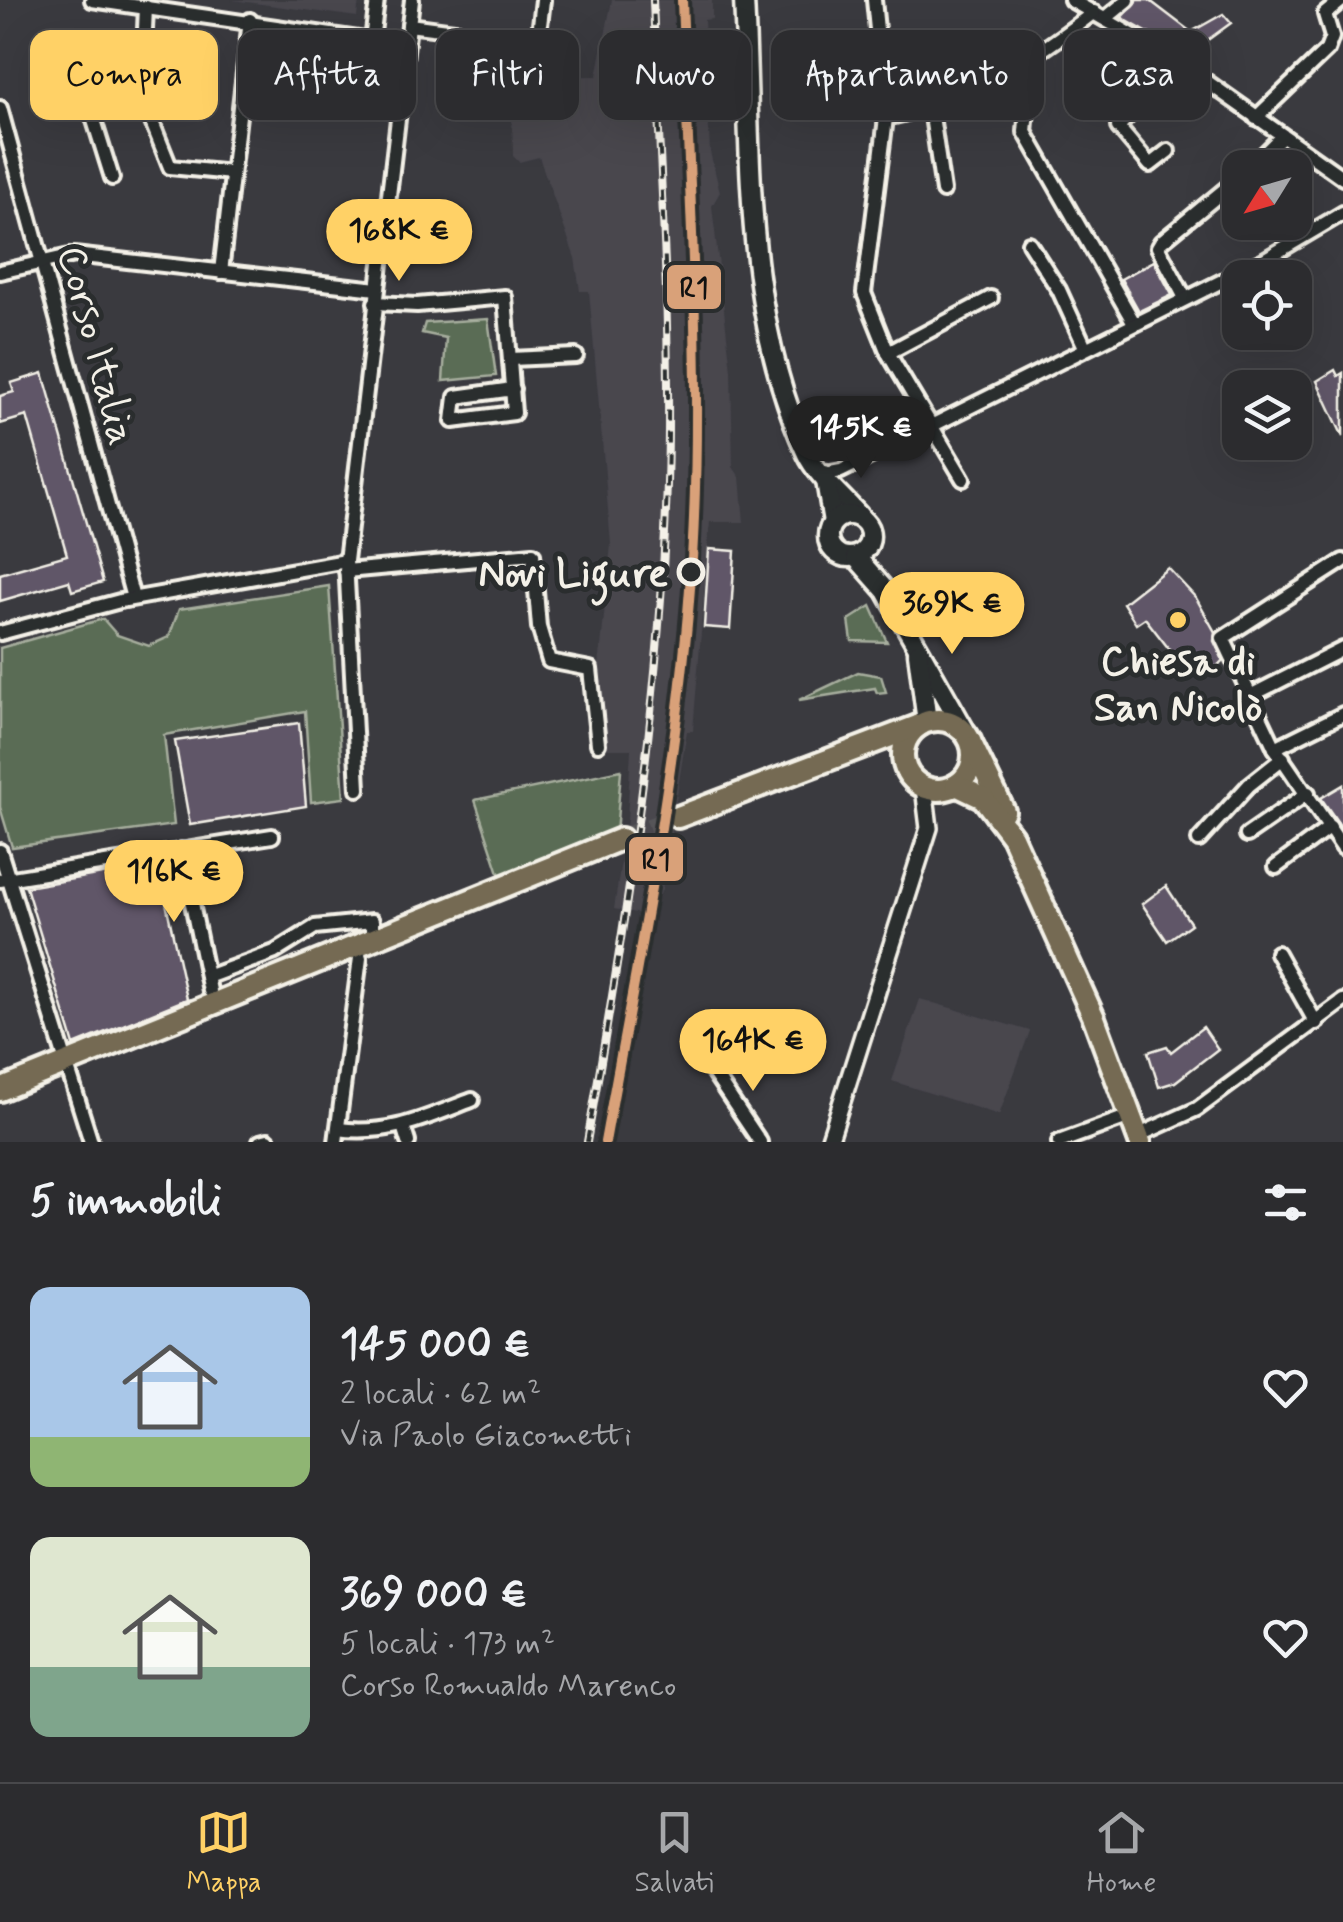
<!DOCTYPE html>
<html lang="it">
<meta charset="utf-8">
<style>
:root{--surface:#2c2c2f;--page:#38383b;--text:#f1f3f6;--muted:#a6a7aa;--line:#48484b;--accent:#ffd166}
body{margin:0;font-family:Mynerve,sans-serif;background:var(--page);color:var(--text);height:100vh;display:flex;flex-direction:column;font-size:38px;white-space:nowrap}
*{box-sizing:border-box;margin:0}
p{font-size:32px;color:var(--muted)}
.icon{flex:none;width:55px;height:55px;fill:none;stroke:currentColor;stroke-width:2;stroke-linecap:round;stroke-linejoin:round}
.map{position:relative;height:1142px;overflow:hidden}
.drawer{display:flex;flex-direction:column;background:var(--surface);flex:1}
.drawer>*{flex:none}
.banner{position:absolute;left:30px;top:30px;width:1285px;height:90px;display:flex;gap:20px}
.needle{width:65px;rotate:233deg}
.tools{position:absolute;left:1222px;top:150px;display:grid;gap:20px}
.tools a{display:grid;place-items:center;width:90px;height:90px;border-radius:20px;background:var(--surface);box-shadow:0 10px 40px #0002,0 0 0 2px var(--line);font-size:50px}
.price{position:absolute;translate:-50% -85px;padding:0 22px;border-radius:35px;background:var(--accent);color:#111;font-size:32px;line-height:65px;filter:drop-shadow(0 2px 5px #0008)}
.price::after{content:'';position:absolute;left:50%;top:60px;width:30px;height:22px;margin-left:-15px;background:inherit;clip-path:polygon(0 0,100% 0,50% 100%)}
.price.selected{background:#222;color:#fff}
ul{padding:0;list-style:none}
li{display:flex;align-items:center;gap:30px;height:250px;padding:0 30px}
li span{display:grid;place-items:center;flex:none;width:280px;height:200px;border-radius:20px;color:#555}
li>.icon{margin-inline-start:auto}
span .icon{width:120px;height:120px;fill:#fffc;stroke-width:1}
li b{font-size:42px}
h2{display:flex;justify-content:space-between;align-items:center;height:120px;padding:0 30px;font-size:42px}
.tag{padding:0 35px;border-radius:20px;background:var(--surface);box-shadow:0 10px 40px #0002,0 0 0 2px var(--line);font-size:35px;line-height:90px}
.tag.selected{background:var(--accent);color:#111}
.tab-bar{display:flex;justify-content:space-around;align-items:center;height:140px;border-top:2px solid var(--line);background:var(--surface);font-size:28px;color:var(--muted)}
.tab-bar a{display:grid;justify-items:center;gap:5px}
.tab-bar .selected{color:var(--accent)}
.map>svg:first-child{display:block}
.built{fill:#48464e}
.green{fill:#5a6c55;stroke:#a7ae9e;stroke-width:2.5}
.building{fill:#605767;stroke:#f4f1e8;stroke-width:2.5}
.lines{fill:none;stroke-linecap:round;stroke-linejoin:round}
.primary-tunnel{stroke:#565558;stroke-width:20;stroke-dasharray:20 10;stroke-linecap:butt}
.minor-casing{stroke:#f4f1e8;stroke-width:20}
.tertiary-casing{stroke:#f4f1e8;stroke-width:22}
.secondary-casing{stroke:#f4f1e8;stroke-width:25}
.primary-casing{stroke:#f4f1e8;stroke-width:28}
.minor{stroke:#2a2d2e;stroke-width:12}
.tertiary{stroke:#2a2d2e;stroke-width:15}
.secondary{stroke:#2a2d2e;stroke-width:18}
.primary{stroke:#746b52;stroke-width:20}
.rail-casing{stroke:#f4f1e8;stroke-width:8}
.rail{stroke:#2a2d2e;stroke-width:4;stroke-dasharray:11;stroke-linecap:butt}
.rail-1-casing{stroke:#2a2d2e;stroke-width:18}
.rail-1{stroke:#d9a179;stroke-width:10}
.stop-dot{fill:#2a2d2e;stroke:#f4f1e8;stroke-width:5}
.poi-dot{fill:#ffd166;stroke:#2a2d2e;stroke-width:4}
.labels{text-anchor:middle;stroke-width:10;stroke-linejoin:round;paint-order:stroke}
.street-label{font-size:40px;fill:#f4f1e8;stroke:#2a2d2e}
.stop-label{font-size:40px;font-weight:bold;fill:#f4f1e8;stroke:#2a2d2e;text-anchor:end}
.poi-label{font-size:40px;font-weight:bold;fill:#f4f1e8;stroke:#2a2d2e}
.line-badge{stroke:#2a2d2e;stroke-width:4}
.pale-badge-label{font-size:28px;text-anchor:middle;font-weight:bold;fill:#111}
</style>
<div class="map">
<svg width="1343" height="1142" viewBox="0 0 1343 1142">
<rect width="100%" height="100%" fill="#3a3a3f"/>
<filter id="ink" filterUnits="userSpaceOnUse"><feTurbulence type="fractalNoise" baseFrequency=".01" numOctaves="2"/><feDisplacementMap in="SourceGraphic" scale="20" xChannelSelector="R" yChannelSelector="G"/><feConvolveMatrix kernelMatrix="1 2 1 2 8 2 1 2 1" color-interpolation-filters="sRGB"/></filter>
<g filter="url(#ink)">
<!-- built -->
<g class="built">
<path d="M 232,0 L 359,0 L 357,17 Z"/>
<path d="M 612,0 L 712,0 L 712,19 L 704,20 L 710,152 L 720,192 L 712,206 L 731,370 L 733,467 L 740,477 L 744,522 L 710,522 L 693,731 L 687,731 L 662,889 L 652,916 L 614,909 L 627,820 L 631,749 L 608,749 L 602,717 L 599,667 L 611,544 L 589,291 L 580,291 L 575,258 L 539,157 L 519,162 L 513,156 L 511,77 L 597,76 Z"/>
<path d="M 920,999 L 1030,1031 L 999,1115 L 892,1081 Z"/>
</g>
<!-- green -->
<g class="green">
<path d="M 488,319 L 496,376 L 443,381 L 446,338 L 422,333 L 425,323 Z"/>
<path d="M 329,586 L 344,798 L 311,802 L 305,711 L 164,735 L 174,825 L 12,847 L 0,807 L 0,648 L 103,619 L 117,635 L 149,646 L 169,637 L 179,609 Z"/>
<path d="M 871,606 L 887,642 L 852,641 L 849,620 Z"/>
<path d="M 858,672 L 881,676 L 886,692 L 877,693 L 875,688 L 799,700 Z"/>
<path d="M 621,770 L 616,834 L 500,876 L 475,800 Z"/>
</g>
<!-- building -->
<g class="building">
<path d="M 1138,0 L 1149,0 L 1191,32 L 1223,14 L 1231,23 L 1187,55 L 1122,18 Z"/>
<path d="M 1154,261 L 1172,295 L 1139,311 L 1121,279 Z"/>
<path d="M 1335,370 L 1338,376 L 1343,373 L 1343,437 L 1317,381 Z"/>
<path d="M 43,373 L 103,582 L 72,591 L 69,581 L 0,601 L 0,574 L 67,555 L 27,416 L 0,424 L 0,396 L 14,392 L 11,383 Z"/>
<path d="M 709,549 L 735,551 L 730,629 L 704,627 Z"/>
<path d="M 1168,568 L 1196,598 L 1215,632 L 1214,641 L 1223,660 L 1210,674 L 1194,671 L 1188,663 L 1183,667 L 1145,618 L 1136,624 L 1123,603 Z"/>
<path d="M 299,723 L 306,806 L 190,825 L 175,741 Z"/>
<path d="M 1343,785 L 1343,830 L 1321,798 Z"/>
<path d="M 173,862 L 178,887 L 164,894 L 187,999 L 74,1045 L 26,887 Z"/>
<path d="M 1166,886 L 1191,924 L 1167,941 L 1142,904 Z"/>
<path d="M 1203,1027 L 1218,1049 L 1175,1082 L 1159,1087 L 1148,1052 L 1167,1046 L 1171,1052 Z"/>
</g>
<g class="lines">
<!-- primary-tunnel -->
<path class="primary-tunnel" d="M 621,839 L 678,817"/>
<!-- minor casing -->
<g class="minor-casing">
<g id="minor">
<path d="M 92,0 L 372,41 L 404,39"/>
<path d="M 874,0 L 886,118 L 864,293 L 888,353 L 963,479"/>
<path d="M 1071,0 L 1179,62 L 1343,178"/>
<path d="M 1105,19 L 1128,0"/>
<path d="M 409,25 L 538,42 L 543,0"/>
<path d="M 372,41 L 377,0"/>
<path d="M 1013,72 L 1028,98 L 1025,132 L 1134,323"/>
<path d="M 142,97 L 146,7"/>
<path d="M 0,108 L 133,598"/>
<path d="M 931,109 L 943,191"/>
<path d="M 886,118 C 967,101 1029,63 1094,12"/>
<path d="M 1256,118 L 1327,50 L 1332,37 L 1325,14 L 1342,0"/>
<path d="M 1168,151 L 1150,165 L 1118,127 L 1179,62"/>
<path d="M 1250,168 L 1282,136"/>
<path d="M 112,178 L 88,101 L 142,97 L 170,167 L 232,173"/>
<path d="M 1029,243 L 1059,290 L 1085,347"/>
<path d="M 0,272 L 74,255 L 377,289"/>
<path d="M 221,272 L 250,20"/>
<path d="M 1185,298 L 1158,247 L 1161,242 L 1240,177"/>
<path d="M 375,303 L 417,305 L 505,297 L 514,413 L 453,421 L 456,397 L 513,389"/>
<path d="M 888,353 L 991,298"/>
<path d="M 511,359 L 576,356"/>
<path d="M 825,474 L 841,471 L 1262,261 L 1343,213"/>
<path d="M 1343,561 L 1223,638 L 1275,748 L 1343,848"/>
<path d="M 346,571 L 533,554 L 539,627 L 549,661 L 590,669 L 598,744"/>
<path d="M 0,633 L 120,601 L 346,561"/>
<path d="M 1248,697 L 1343,649"/>
<path d="M 1275,748 L 1343,714"/>
<path d="M 358,789 L 346,561 L 412,0"/>
<path d="M 1247,835 L 1308,793"/>
<path d="M 1199,840 L 1249,785 L 1283,758"/>
<path d="M 181,850 L 210,991"/>
<path d="M 0,851 L 91,1142"/>
<path d="M 1276,867 L 1330,827"/>
<path d="M 0,880 L 272,836"/>
<path d="M 1277,953 L 1316,1023"/>
<path d="M 207,977 L 275,952 L 315,927 L 372,921 L 372,939"/>
<path d="M 711,1069 L 760,1142"/>
<path d="M 403,1126 L 408,1142"/>
<path d="M 338,1129 C 388,1136 425,1118 472,1100"/>
<path d="M 1137,1136 L 1197,1109 L 1343,1001"/>
<path d="M 260,1142 L 268,1140"/>
<path d="M 336,1142 L 360,958 L 356,945"/>
<path d="M 1059,1142 L 1130,1116"/>
</g>
</g>
<!-- tertiary casing -->
<g class="tertiary-casing">
<path id="tertiary" d="M 829,1142 L 929,828 L 924,787"/>
</g>
<!-- secondary casing -->
<g class="secondary-casing">
<g id="secondary">
<path d="M 744,0 C 752,151 742,313 807,454 C 817,476 845,499 861,518"/>
<path d="M 825,475 L 833,522"/>
<circle cx="849" cy="536" r="21"/>
<path d="M 856,557 L 886,591 L 968,736"/>
<path d="M 918,653 L 927,722"/>
</g>
</g>
<!-- primary casing -->
<g class="primary-casing">
<g id="primary">
<circle cx="938" cy="755" r="35"/>
<path d="M 973,747 L 1004,811"/>
<path d="M 956,785 L 983,798 L 1012,836 L 1094,1018 L 1140,1142"/>
<path d="M 678,817 L 920,725"/>
<path d="M 0,1090 L 621,839"/>
</g>
</g>
<!-- minor -->
<use href="#minor" class="minor"/>
<!-- tertiary -->
<use href="#tertiary" class="tertiary"/>
<!-- secondary -->
<use href="#secondary" class="secondary"/>
<!-- primary -->
<use href="#primary" class="primary"/>
<!-- rail casing -->
<g class="rail-casing">
<g id="rail">
<path d="M 587,1142 C 626,923 660,706 667,483 C 672,322 659,161 653,0"/>
<path d="M 605,1142 C 640,949 680,756 692,559 C 703,373 689,186 682,0"/>
</g>
</g>
<!-- rail -->
<use href="#rail" class="rail"/>
<!-- rail-1 casing -->
<g class="rail-1-casing">
<path id="rail-1" d="M 605,1142 C 640,949 680,756 692,559 C 703,373 689,186 682,0"/>
</g>
<!-- rail-1 -->
<use href="#rail-1" class="rail-1"/>
</g>
</g>
<!-- markers -->
<circle class="stop-dot" cx="691" cy="572" r="12"/>
<circle class="poi-dot" cx="1178" cy="620" r="10"/>
<g class="labels">
<!-- street labels -->
<g class="street-label">
<text transform="translate(98 345) rotate(75)" y="14">Corso Italia</text>
</g>
<!-- stop labels -->
<g class="stop-label">
<text x="668" y="586">Novi Ligure</text>
</g>
<!-- poi labels -->
<g class="poi-label">
<text x="1178" y="674">Chiesa di<tspan x="1178" dy="46">San Nicolò</tspan></text>
</g>
</g>
<g class="line-badge">
<rect x="665" y="263" width="58" height="48" rx="10" fill="#d9a179"/>
<rect x="627" y="835" width="58" height="48" rx="10" fill="#d9a179"/>
</g>
<g class="pale-badge-label">
<text x="694" y="297">R1</text>
<text x="656" y="869">R1</text>
</g>
</svg>
<div class="tools">
<a><svg class="needle" viewBox="-14 -14 28 28"><path d="M0-13l5 13h-10z" fill="#e53935"/><path d="M0 13l5-13h-10z" fill="#a6a7aa"/></svg></a>
<a><svg class="icon" aria-label="locate" viewBox="0 0 24 24"><circle cx="12" cy="12" r="6"/><path d="M12 2v4M12 18v4M2 12h4M18 12h4"/></svg></a>
<a><svg class="icon" aria-label="layers" viewBox="0 0 24 24"><path d="M12 4l9 5-9 5-9-5zM3 14l9 5 9-5"/></svg></a>
</div>
<b class="price" style="left:399px;top:284px">168K €</b>
<b class="price selected" style="left:861px;top:481px">145K €</b>
<b class="price" style="left:952px;top:657px">369K €</b>
<b class="price" style="left:174px;top:925px">116K €</b>
<b class="price" style="left:753px;top:1094px">164K €</b>
<div class="banner">
<a class="tag selected">Compra</a>
<a class="tag">Affitta</a>
<a class="tag">Filtri</a>
<a class="tag">Nuovo</a>
<a class="tag">Appartamento</a>
<a class="tag">Casa</a>
</div>
</div>
<section class="drawer">
<h2>5 immobili<svg class="icon" aria-label="filters" viewBox="0 0 24 24"><path d="M4 7h16M4 17h16"/><circle cx="9" cy="7" r="2"/><circle cx="15" cy="17" r="2"/></svg></h2>
<ul>
<li><span style="background:linear-gradient(#a9c7e8 75%,#8fb573 0)"><svg class="icon" aria-label="home" viewBox="0 0 24 24"><path d="M3 11l9-7 9 7M6 9v11h12V9"/></svg></span><div><b>145 000 €</b><p>2 locali · 62 m²</p><p>Via Paolo Giacometti</p></div><svg class="icon" aria-label="heart" viewBox="0 0 24 24"><path d="M12 20l-8-8c-3-5 5-10 8-4 3-6 11-1 8 4z"/></svg></li>
<li><span style="background:linear-gradient(#dfe7d0 65%,#7fa58c 0)"><svg class="icon" aria-label="home" viewBox="0 0 24 24"><path d="M3 11l9-7 9 7M6 9v11h12V9"/></svg></span><div><b>369 000 €</b><p>5 locali · 173 m²</p><p>Corso Romualdo Marenco</p></div><svg class="icon" aria-label="heart" viewBox="0 0 24 24"><path d="M12 20l-8-8c-3-5 5-10 8-4 3-6 11-1 8 4z"/></svg></li>
</ul>
</section>
<nav class="tab-bar">
<a class="selected"><svg class="icon" aria-label="map" viewBox="0 0 24 24"><path d="M3 6l6-2 6 2 6-2v14l-6 2-6-2-6 2zM9 4v14M15 6v14"/></svg>Mappa</a>
<a><svg class="icon" aria-label="saved" viewBox="0 0 24 24"><path d="M7 4h10v16l-5-4-5 4z"/></svg>Salvati</a>
<a><svg class="icon" aria-label="home" viewBox="0 0 24 24"><path d="M3 11l9-7 9 7M6 9v11h12V9"/></svg>Home</a>
</nav>
